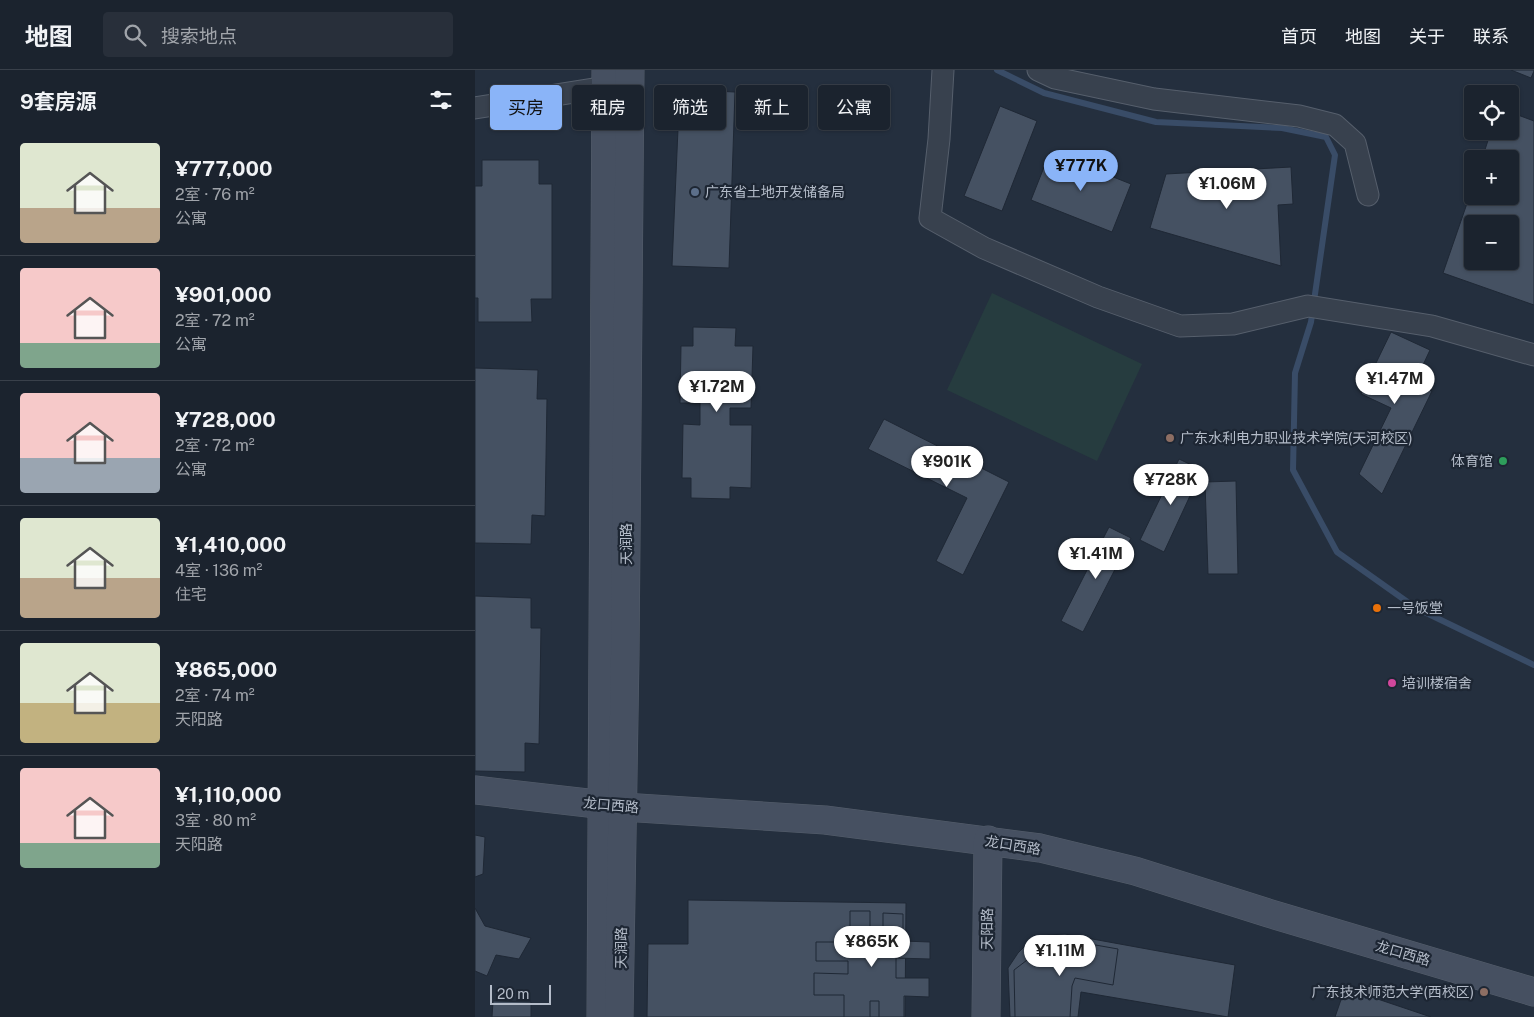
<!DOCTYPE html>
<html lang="zh">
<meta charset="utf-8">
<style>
:root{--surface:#1b232e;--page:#282f3a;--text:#f1f3f6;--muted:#a0a4aa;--line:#39404a;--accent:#8ab4f8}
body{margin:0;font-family:"Public Sans","Noto Sans SC",sans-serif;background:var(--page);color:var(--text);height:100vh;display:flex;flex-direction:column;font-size:19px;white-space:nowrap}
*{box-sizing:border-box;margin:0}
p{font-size:16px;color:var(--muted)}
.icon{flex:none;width:28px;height:28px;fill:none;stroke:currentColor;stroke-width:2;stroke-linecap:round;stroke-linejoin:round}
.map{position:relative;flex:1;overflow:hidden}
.drawer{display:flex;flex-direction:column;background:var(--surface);width:475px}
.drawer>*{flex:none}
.hud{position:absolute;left:15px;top:15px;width:475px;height:45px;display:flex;gap:10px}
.tools{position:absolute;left:989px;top:15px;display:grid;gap:10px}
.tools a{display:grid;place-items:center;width:55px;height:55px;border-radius:5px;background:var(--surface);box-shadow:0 1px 4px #0004,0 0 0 1px var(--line);font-size:25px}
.scale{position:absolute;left:15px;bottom:12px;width:61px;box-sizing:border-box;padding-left:5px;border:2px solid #b4bcc9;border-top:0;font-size:14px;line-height:18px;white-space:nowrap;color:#b4bcc9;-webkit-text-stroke:4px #1d2633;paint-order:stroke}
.price{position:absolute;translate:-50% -42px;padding:0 11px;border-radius:18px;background:#fff;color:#222;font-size:16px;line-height:32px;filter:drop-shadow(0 1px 2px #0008)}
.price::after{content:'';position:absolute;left:50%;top:30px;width:15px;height:11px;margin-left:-8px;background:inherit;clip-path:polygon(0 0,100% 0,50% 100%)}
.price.active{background:var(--accent);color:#111}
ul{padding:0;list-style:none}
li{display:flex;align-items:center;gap:15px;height:125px;padding:0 20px}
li+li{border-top:1px solid var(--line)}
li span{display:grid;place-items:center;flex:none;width:140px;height:100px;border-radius:5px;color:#555}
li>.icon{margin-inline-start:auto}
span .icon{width:60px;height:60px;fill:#fffc;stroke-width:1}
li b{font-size:21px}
h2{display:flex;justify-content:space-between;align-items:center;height:60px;padding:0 20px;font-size:21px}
.pill{padding:0 18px;border-radius:5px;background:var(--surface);box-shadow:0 1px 4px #0004,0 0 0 1px var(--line);font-size:18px;line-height:45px}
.pill.active{background:var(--accent);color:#111}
header{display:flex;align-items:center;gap:30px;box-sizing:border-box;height:70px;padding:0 25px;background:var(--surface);border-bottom:1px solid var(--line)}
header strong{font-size:24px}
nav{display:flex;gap:28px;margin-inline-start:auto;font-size:18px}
.search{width:350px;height:45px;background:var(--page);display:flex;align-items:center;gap:12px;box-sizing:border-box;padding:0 18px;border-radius:5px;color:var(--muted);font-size:19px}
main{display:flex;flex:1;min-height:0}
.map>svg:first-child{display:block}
.green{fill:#263c3f}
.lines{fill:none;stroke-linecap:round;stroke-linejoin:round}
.stream{stroke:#394c67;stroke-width:6}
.building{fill:#455162;stroke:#1f2835;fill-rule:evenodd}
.street-casing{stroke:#565f6c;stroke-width:23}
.secondary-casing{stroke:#565f6c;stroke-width:29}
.street{stroke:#38414e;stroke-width:21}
.secondary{stroke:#465061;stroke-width:28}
.service-dot{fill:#5c6f8a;stroke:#1d2633;stroke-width:2}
.education-dot{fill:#8d6e63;stroke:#1d2633;stroke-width:2}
.leisure-dot{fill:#2e9e5b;stroke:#1d2633;stroke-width:2}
.food-dot{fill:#e8710a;stroke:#1d2633;stroke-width:2}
.hotel-dot{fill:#d1479c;stroke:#1d2633;stroke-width:2}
.labels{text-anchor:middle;stroke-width:4.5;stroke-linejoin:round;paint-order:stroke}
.poi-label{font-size:14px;fill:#b4bcc9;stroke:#1d2633;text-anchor:start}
.street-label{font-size:14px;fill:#b4bcc9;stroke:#1d2633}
</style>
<header>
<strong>地图</strong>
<div class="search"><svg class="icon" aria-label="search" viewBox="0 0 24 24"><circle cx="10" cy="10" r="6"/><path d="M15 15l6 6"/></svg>搜索地点</div>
<nav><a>首页</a><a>地图</a><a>关于</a><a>联系</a></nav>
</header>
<main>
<section class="drawer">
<h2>9套房源<svg class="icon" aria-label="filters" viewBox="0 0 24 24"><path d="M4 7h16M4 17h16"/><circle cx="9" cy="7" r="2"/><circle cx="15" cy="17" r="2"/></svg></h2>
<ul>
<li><span style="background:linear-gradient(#dfe7d0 65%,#b9a48a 0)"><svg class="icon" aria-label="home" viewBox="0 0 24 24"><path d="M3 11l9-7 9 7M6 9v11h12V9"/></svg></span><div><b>¥777,000</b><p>2室 · 76 m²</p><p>公寓</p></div></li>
<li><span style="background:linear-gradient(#f6c9c9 75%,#7fa58c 0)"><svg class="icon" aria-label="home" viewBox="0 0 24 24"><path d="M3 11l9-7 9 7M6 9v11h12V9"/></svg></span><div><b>¥901,000</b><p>2室 · 72 m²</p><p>公寓</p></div></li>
<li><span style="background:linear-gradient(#f6c9c9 65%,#9aa5b1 0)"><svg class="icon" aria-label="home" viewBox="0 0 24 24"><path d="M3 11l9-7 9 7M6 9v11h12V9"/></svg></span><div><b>¥728,000</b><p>2室 · 72 m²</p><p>公寓</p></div></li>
<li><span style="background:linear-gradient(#dfe7d0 60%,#b9a48a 0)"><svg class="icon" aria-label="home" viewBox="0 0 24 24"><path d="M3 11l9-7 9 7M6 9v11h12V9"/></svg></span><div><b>¥1,410,000</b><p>4室 · 136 m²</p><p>住宅</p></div></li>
<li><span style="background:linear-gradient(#dfe7d0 60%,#c2b280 0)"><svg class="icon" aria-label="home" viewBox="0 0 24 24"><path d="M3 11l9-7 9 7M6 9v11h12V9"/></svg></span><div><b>¥865,000</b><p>2室 · 74 m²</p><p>天阳路</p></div></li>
<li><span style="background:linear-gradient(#f6c9c9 75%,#7fa58c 0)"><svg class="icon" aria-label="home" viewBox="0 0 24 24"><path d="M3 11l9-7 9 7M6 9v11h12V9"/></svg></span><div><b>¥1,110,000</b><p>3室 · 80 m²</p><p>天阳路</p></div></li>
</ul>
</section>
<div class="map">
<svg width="1059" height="947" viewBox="0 0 1059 947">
<rect width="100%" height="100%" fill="#242f3e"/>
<!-- green -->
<path class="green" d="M 517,223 L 667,294 L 622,391 L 472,320 Z"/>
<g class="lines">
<!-- stream -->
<path class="stream" d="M 522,0 L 569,23 L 681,52 L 807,58 L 851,67 L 860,85 L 836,252 L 820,303 L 818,400 L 862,482 L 941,538 L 1059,595"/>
</g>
<!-- building -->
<g class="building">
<path d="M 1036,0 L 1059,0 L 1059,1 L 1056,8 Z"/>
<path d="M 217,20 L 260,22 L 254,198 L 197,196 L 204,36 L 207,25 Z"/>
<path d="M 525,36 L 562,51 L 527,141 L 489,126 Z"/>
<path d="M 1035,42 L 1059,51 L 1059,235 L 968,203 L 998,116 L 998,126 L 1035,126 L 1035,89 L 1007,89 L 1016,61 L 1035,61 ZM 998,154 L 1035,154 L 1035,191 L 998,191 Z"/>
<path d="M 575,82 L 656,114 L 637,162 L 556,130 Z"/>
<path d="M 7,90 L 64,90 L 64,114 L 77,114 L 77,229 L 56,229 L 57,252 L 3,252 L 3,228 L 0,228 L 0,116 L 7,116 Z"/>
<path d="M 816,97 L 818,134 L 803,135 L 806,196 L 675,158 L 691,104 Z"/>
<path d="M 218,257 L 261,258 L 260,276 L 278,276 L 276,338 L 255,338 L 255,355 L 277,355 L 276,418 L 255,417 L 255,429 L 216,428 L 216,408 L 207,408 L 208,354 L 225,355 L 225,333 L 205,333 L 206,276 L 218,276 Z"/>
<path d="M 916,262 L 955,280 L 940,312 L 957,321 L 907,424 L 884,404 L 916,338 L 886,324 Z"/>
<path d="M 0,298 L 63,300 L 62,329 L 72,329 L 70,446 L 57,445 L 56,474 L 0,473 Z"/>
<path d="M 409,349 L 534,412 L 488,505 L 461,491 L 492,428 L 393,379 Z"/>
<path d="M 704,389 L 727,400 L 689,482 L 665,470 Z"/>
<path d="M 761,411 L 763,504 L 733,504 L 730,412 Z"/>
<path d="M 634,457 L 656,468 L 608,562 L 586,551 Z"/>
<path d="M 0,526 L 56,528 L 56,558 L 66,558 L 64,674 L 50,673 L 50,702 L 0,701 Z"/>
<path d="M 0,765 L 10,767 L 8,804 L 0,807 Z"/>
<path d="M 213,830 L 431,833 L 430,947 L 172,947 L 173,874 L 213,874 Z"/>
<path d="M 0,838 L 10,856 L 56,868 L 44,889 L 21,885 L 12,906 L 0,901 Z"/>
<path d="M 375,841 L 395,841 L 395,863 L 408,863 L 408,843 L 428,844 L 428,871 L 455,872 L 455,889 L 421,888 L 421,908 L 454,908 L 454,927 L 429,926 L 429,947 L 404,947 L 404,931 L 395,931 L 395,947 L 369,947 L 369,925 L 339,925 L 339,903 L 373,904 L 373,891 L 341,891 L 341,872 L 375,872 Z"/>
<path d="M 590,864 L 760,895 L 753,947 L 606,922 L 603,947 L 535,947 L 533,898 L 543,883 L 555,871 L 573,865 Z"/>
<path d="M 581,868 L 643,879 L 638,915 L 600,908 L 597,916 L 595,947 L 540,947 L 539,900 Z"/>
<path d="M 870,918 L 956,947 L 860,947 Z"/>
<path d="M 18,931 L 56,932 L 56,947 L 17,947 Z"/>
</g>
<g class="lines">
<!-- street casing -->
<g class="street-casing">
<g id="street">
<path d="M 468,0 L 464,69 L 455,148 L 509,178 L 623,227 L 705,256 L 758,254 L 833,236 L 957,256 L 1059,285"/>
<path d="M 563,0 L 580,8 L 679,29 L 824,46 L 860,55 L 880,73 L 893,125"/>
<path d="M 0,38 L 131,17"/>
</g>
</g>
<!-- secondary casing -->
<g class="secondary-casing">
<g id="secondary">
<path d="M 0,720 L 148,737 L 350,750 L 565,778 L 660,801 L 793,843 L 1059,922"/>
<path d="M 126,947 L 131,0"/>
<path d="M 144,947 L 150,586 L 155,0"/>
<path d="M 511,947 L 513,770"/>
</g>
</g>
<!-- street -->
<use href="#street" class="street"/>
<!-- secondary -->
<use href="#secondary" class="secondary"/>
</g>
<!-- markers -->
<circle class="service-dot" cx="220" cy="122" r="5"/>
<g class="education-dot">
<circle cx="695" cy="368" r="5"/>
<circle cx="1009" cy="922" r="5"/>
</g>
<circle class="leisure-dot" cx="1028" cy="391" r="5"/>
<circle class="food-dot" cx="902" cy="538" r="5"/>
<circle class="hotel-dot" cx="917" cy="613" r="5"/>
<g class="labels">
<!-- poi labels -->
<g class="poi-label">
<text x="230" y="127">广东省土地开发储备局</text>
<text x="705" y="373">广东水利电力职业技术学院(天河校区)</text>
<text x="1018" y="396" text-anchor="end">体育馆</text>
<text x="912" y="543">一号饭堂</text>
<text x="927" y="618">培训楼宿舍</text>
<text x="999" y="927" text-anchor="end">广东技术师范大学(西校区)</text>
</g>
<!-- street labels -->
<g class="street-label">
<text transform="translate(151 474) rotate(-90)" y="5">天润路</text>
<text transform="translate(136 735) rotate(5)" y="5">龙口西路</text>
<text transform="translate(538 775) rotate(9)" y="5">龙口西路</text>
<text transform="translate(512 859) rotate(-89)" y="5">天阳路</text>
<text transform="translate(146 878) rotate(-89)" y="5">天润路</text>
<text transform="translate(928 883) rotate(16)" y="5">龙口西路</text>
</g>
</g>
</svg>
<div class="tools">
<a><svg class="icon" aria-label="locate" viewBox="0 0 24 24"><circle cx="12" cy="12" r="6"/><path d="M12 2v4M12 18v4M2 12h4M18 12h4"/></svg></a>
<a>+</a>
<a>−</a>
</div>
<div class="scale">20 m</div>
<b class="price active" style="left:606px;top:122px">¥777K</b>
<b class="price" style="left:752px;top:140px">¥1.06M</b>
<b class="price" style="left:920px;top:335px">¥1.47M</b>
<b class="price" style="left:242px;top:343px">¥1.72M</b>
<b class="price" style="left:472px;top:418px">¥901K</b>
<b class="price" style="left:696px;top:436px">¥728K</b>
<b class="price" style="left:621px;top:510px">¥1.41M</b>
<b class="price" style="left:397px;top:898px">¥865K</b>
<b class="price" style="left:585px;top:907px">¥1.11M</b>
<div class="hud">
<a class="pill active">买房</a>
<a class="pill">租房</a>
<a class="pill">筛选</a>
<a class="pill">新上</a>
<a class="pill">公寓</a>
</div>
</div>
</main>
